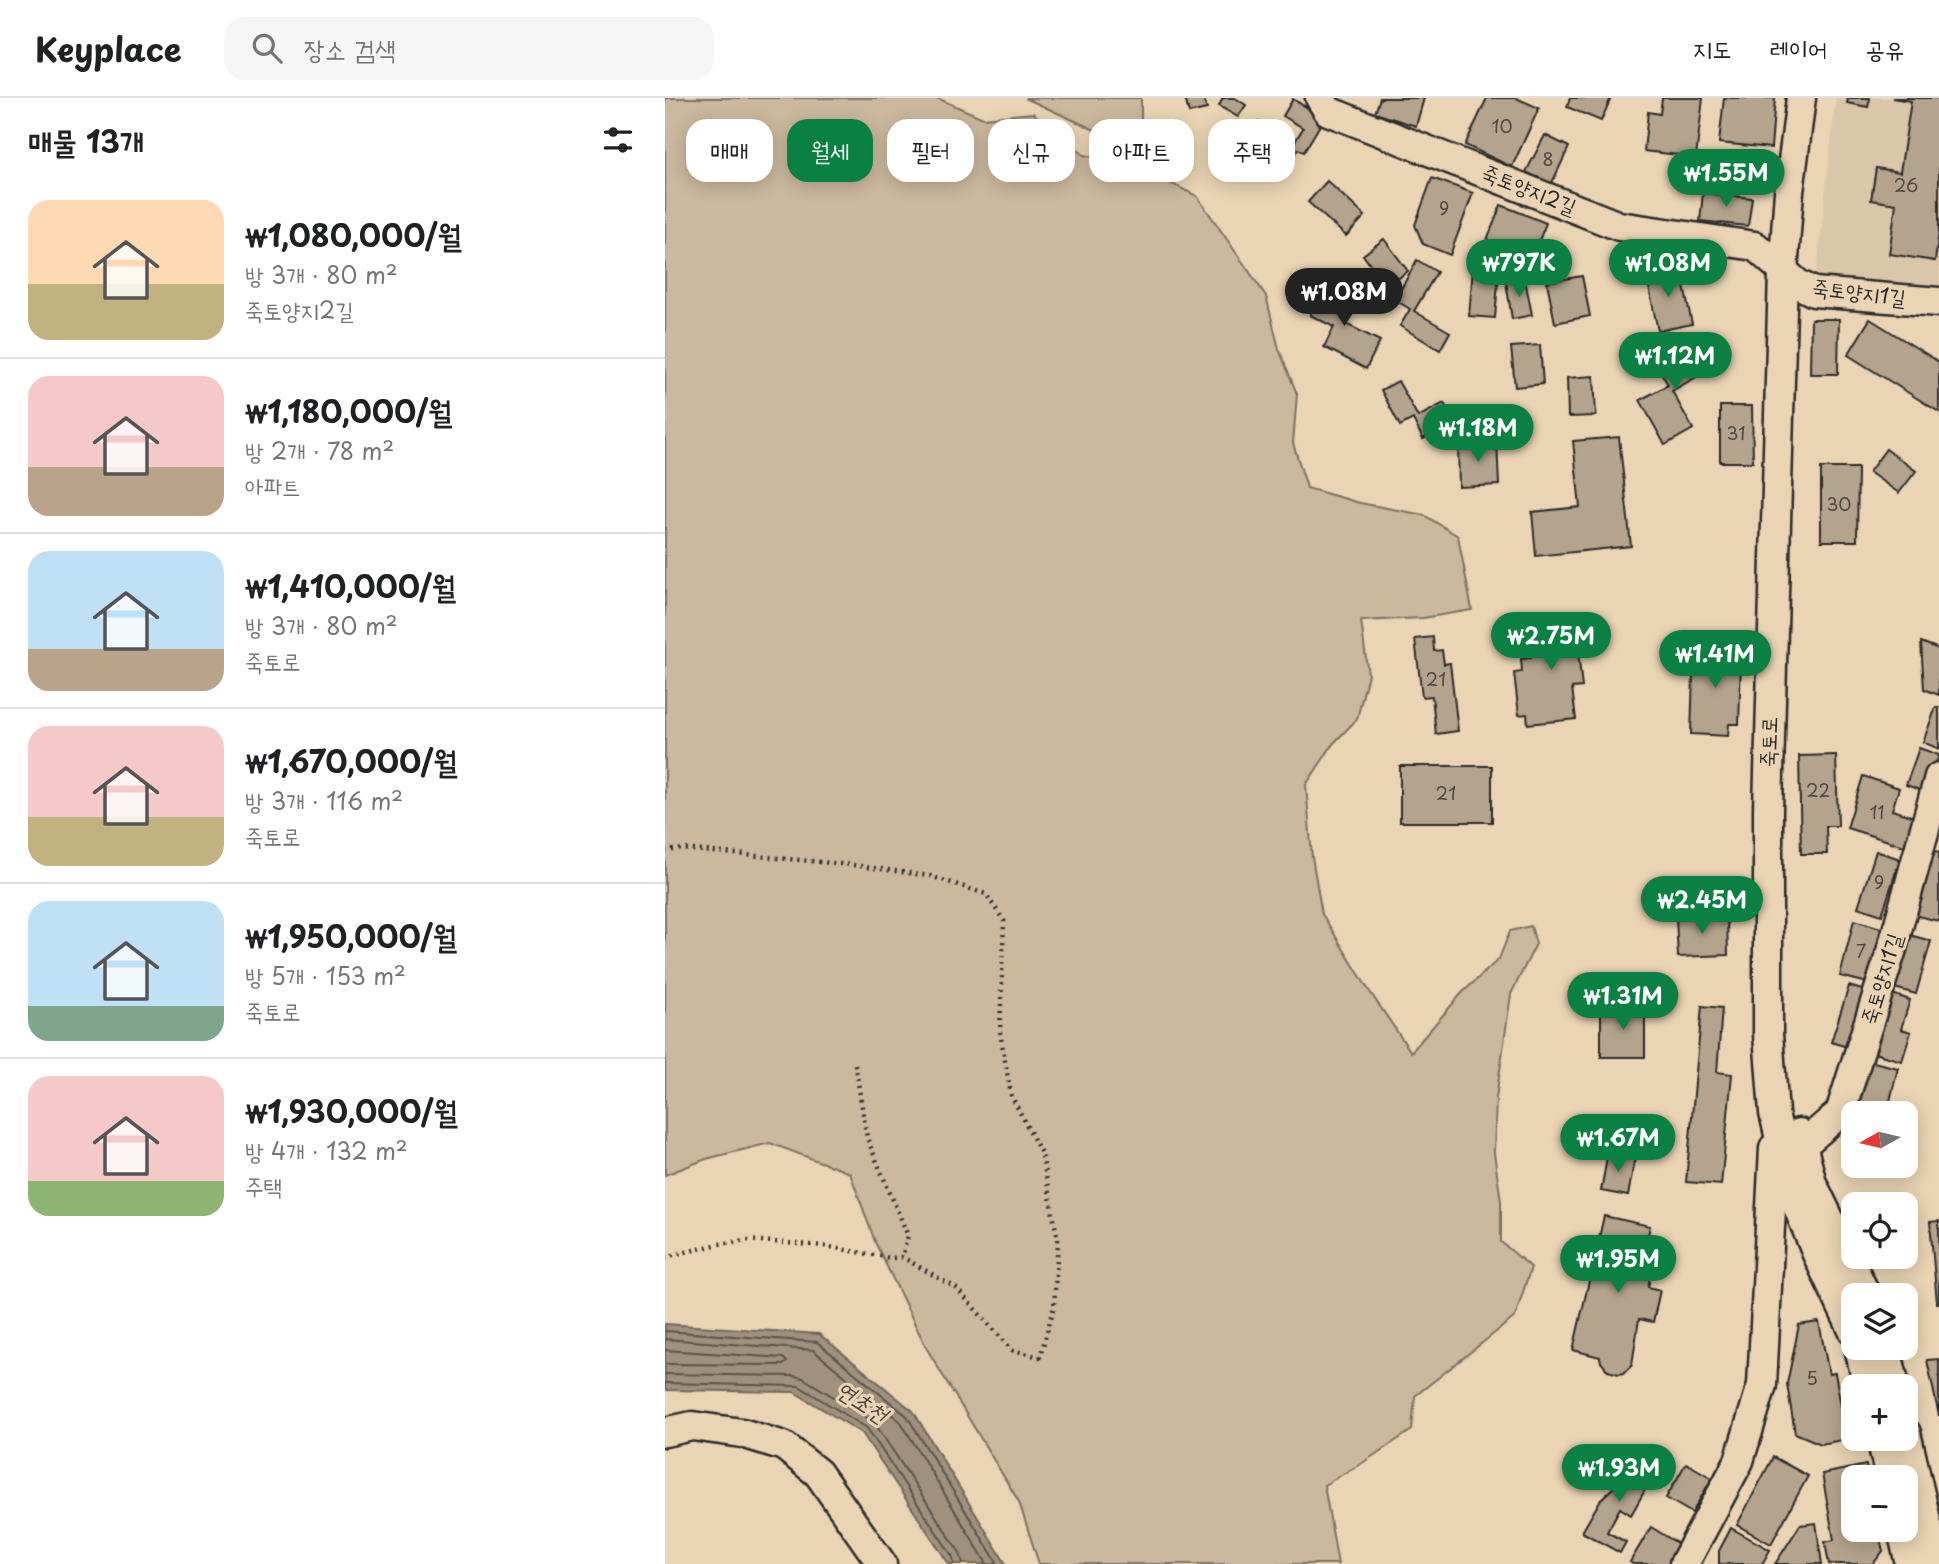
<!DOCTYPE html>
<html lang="ko">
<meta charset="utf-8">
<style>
:root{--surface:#fff;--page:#f6f6f6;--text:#202124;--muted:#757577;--line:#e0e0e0;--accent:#0b8043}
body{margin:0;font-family:"Playpen Sans","Poor Story",sans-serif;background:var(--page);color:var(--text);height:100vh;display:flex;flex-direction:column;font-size:26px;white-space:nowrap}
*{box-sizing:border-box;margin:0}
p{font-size:23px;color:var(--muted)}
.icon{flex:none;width:38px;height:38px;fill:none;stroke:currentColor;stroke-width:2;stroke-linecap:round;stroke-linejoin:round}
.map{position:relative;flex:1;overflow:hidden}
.panel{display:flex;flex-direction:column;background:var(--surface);width:665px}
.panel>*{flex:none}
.banner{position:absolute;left:21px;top:21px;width:665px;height:63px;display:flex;gap:14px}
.needle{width:46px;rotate:262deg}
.tools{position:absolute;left:1176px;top:1003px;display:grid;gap:14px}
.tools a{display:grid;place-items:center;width:77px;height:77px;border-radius:14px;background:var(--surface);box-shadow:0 4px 18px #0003;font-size:35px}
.price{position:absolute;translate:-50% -60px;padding:0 16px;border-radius:24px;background:var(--accent);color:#fff;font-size:23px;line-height:46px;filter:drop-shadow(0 2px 4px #0008)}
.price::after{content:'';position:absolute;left:50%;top:42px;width:21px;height:16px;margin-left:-10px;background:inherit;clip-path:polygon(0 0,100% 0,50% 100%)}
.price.current{background:#222;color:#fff}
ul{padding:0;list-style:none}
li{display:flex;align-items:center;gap:21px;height:175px;padding:0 28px}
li+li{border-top:2px solid var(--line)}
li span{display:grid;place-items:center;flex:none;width:196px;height:140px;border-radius:21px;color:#555}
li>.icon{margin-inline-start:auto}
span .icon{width:84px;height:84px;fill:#fffc;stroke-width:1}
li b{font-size:30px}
h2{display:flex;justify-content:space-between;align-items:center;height:84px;padding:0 28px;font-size:30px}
.pill{padding:0 24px;border-radius:21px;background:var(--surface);box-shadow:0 4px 18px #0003;font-size:24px;line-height:63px}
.pill.current{background:var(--accent);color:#fff}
header{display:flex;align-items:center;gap:42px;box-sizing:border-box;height:98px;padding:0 35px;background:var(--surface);border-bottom:2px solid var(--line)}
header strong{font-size:33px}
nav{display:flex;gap:38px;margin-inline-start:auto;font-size:24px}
.search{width:490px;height:63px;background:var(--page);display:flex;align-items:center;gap:18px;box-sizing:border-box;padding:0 24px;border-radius:21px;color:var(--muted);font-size:26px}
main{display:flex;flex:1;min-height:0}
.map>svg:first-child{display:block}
.built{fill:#dac6a8}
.green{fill:#cbb89d;stroke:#7b7264;stroke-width:2}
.water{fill:#9f917d;stroke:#71685c;stroke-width:2}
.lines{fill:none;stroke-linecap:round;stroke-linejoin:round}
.shore{stroke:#59544c;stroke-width:2}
.building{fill:#b5a48d;stroke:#2b2b2b;stroke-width:2}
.minor-casing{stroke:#2b2b2b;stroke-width:33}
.path{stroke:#2b2b2b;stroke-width:4.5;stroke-dasharray:2 5;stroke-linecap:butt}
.minor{stroke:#ead4b3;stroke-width:28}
.labels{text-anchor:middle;stroke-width:6;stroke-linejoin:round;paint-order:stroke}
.number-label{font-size:18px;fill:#4e4944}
.street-label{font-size:21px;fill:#2b2b2b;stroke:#ead4b3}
.water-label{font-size:23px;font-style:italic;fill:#484440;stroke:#ead4b3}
</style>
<header>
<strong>Keyplace</strong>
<div class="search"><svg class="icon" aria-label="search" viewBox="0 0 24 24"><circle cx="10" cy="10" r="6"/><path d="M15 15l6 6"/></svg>장소 검색</div>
<nav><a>지도</a><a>레이어</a><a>공유</a></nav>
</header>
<main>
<section class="panel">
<h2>매물 13개<svg class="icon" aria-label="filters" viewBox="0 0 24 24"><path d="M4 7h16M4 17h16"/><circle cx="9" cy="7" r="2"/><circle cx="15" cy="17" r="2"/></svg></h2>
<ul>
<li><span style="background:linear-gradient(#ffd9b3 60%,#c2b280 0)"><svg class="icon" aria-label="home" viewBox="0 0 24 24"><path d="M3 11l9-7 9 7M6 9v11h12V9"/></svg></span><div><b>₩1,080,000/월</b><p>방 3개 · 80 m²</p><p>죽토양지2길</p></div></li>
<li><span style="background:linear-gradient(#f6c9c9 65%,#b9a48a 0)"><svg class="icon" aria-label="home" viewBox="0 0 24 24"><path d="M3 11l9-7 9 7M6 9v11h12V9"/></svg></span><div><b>₩1,180,000/월</b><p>방 2개 · 78 m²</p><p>아파트</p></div></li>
<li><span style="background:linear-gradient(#bfe0f5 70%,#b9a48a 0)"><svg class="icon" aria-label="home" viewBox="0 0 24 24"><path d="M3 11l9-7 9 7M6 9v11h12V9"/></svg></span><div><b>₩1,410,000/월</b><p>방 3개 · 80 m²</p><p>죽토로</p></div></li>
<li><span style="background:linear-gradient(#f6c9c9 65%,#c2b280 0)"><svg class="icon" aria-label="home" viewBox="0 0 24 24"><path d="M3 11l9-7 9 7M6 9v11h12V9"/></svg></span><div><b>₩1,670,000/월</b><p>방 3개 · 116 m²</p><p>죽토로</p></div></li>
<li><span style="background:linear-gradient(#bfe0f5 75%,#7fa58c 0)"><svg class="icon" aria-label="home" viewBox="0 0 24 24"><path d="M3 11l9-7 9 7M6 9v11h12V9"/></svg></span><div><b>₩1,950,000/월</b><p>방 5개 · 153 m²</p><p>죽토로</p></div></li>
<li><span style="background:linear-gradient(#f6c9c9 75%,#8fb573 0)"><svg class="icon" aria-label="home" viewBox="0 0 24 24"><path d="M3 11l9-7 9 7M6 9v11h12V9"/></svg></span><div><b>₩1,930,000/월</b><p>방 4개 · 132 m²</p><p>주택</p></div></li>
</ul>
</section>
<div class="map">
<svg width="1274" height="1466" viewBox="0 0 1274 1466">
<rect width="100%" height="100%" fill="#ead4b3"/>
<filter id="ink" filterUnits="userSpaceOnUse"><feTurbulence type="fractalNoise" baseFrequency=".0143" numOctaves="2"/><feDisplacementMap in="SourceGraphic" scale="14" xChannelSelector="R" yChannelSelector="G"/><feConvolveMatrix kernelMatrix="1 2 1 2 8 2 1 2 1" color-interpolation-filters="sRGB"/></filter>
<g filter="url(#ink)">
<!-- built -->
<path class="built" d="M 1171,0 L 1274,0 L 1274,198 L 1150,188 Z"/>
<!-- green -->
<g class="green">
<path d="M 0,0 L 272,0 L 318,20 L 368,15 L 419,57 L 472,69 L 532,98 L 601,198 L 614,251 L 632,296 L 628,345 L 642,390 L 695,405 L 759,417 L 793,438 L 807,512 L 758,520 L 696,523 L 703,576 L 692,621 L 668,646 L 641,687 L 647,759 L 657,816 L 703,891 L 746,954 L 797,895 L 834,861 L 845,833 L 866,828 L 871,846 L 846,896 L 831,1000 L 829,1055 L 836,1103 L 836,1144 L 866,1169 L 850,1219 L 750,1298 L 747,1332 L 699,1364 L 659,1387 L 673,1466 L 374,1466 L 354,1404 L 262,1251 L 211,1146 L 185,1075 L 105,1045 L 41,1061 L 0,1077 Z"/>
<path d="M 360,0 L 476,0 L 476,31 L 513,70 Z"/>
</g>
<!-- water -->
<path class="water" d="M 0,1226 L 154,1236 L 248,1313 L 341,1466 L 284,1466 L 197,1335 L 129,1294 L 0,1292 Z"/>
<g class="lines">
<!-- shore -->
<g class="shore">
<path d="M 0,1233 L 152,1244 L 242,1318 L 333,1466"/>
<path d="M 0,1241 L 148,1252 L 236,1324 L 322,1466"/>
<path d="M 0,1252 L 118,1260 L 122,1264 L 118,1267 L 0,1266"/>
<path d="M 0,1276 L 129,1278 L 138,1280 L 209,1324 L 295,1455 L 298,1466"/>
<path d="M 0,1285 L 134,1288 L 202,1330 L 288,1459 L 289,1466"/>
</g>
</g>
<!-- building -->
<g class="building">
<path d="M 520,0 L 539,0 L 542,11 L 524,15 Z"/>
<path d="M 558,0 L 570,0 L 581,7 L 573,19 L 554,8 Z"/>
<path d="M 715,0 L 759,0 L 751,28 L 710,15 Z"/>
<path d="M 822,0 L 851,0 L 874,10 L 847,69 L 800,47 Z"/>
<path d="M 905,0 L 946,0 L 936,23 L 902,9 Z"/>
<path d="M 997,0 L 1038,0 L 1031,59 L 979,53 L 983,14 L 995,16 Z"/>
<path d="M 1059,0 L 1110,0 L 1106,50 L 1054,45 Z"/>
<path d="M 1183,0 L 1205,0 L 1203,9 L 1182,5 Z"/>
<path d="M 1227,0 L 1274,0 L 1274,134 L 1270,163 L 1224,156 L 1231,106 L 1206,102 L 1211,70 L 1235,74 L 1246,3 Z"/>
<path d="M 628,1 L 659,20 L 639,54 L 633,51 L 621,71 L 581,47 L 594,24 L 629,45 L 638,30 L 618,18 Z"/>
<path d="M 880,37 L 904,49 L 886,87 L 861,74 Z"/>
<path d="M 767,80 L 808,95 L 785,157 L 758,146 L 750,127 Z"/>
<path d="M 662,83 L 700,118 L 681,138 L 643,104 Z"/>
<path d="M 1038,95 L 1087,100 L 1083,128 L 1035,123 Z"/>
<path d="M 836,107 L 881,125 L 871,150 L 853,160 L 820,147 Z"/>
<path d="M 719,141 L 743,173 L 722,189 L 698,157 Z"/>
<path d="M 752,162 L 772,174 L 749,213 L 785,234 L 775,252 L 735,228 L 745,211 L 730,202 Z"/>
<path d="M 995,167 L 998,178 L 1016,174 L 1027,226 L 993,233 L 980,170 Z"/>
<path d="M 808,170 L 834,173 L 830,220 L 804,218 Z"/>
<path d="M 917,178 L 925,218 L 890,225 L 882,184 Z"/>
<path d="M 860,181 L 867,217 L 847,221 L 841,184 Z"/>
<path d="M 660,187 L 693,203 L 681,226 L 715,243 L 701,271 L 659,249 L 669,229 L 645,217 Z"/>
<path d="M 1146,221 L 1174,221 L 1173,276 L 1145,276 Z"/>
<path d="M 1205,221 L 1274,264 L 1274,314 L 1183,257 Z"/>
<path d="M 1034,243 L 1049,269 L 1007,293 L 1028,331 L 1000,347 L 975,302 L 1003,287 L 992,267 Z"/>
<path d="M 875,247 L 878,286 L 850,289 L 846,249 Z"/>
<path d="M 929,278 L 931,318 L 903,319 L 902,280 Z"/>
<path d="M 733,283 L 753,319 L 779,305 L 789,324 L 758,341 L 748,321 L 735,328 L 716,292 Z"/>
<path d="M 1055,308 L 1087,308 L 1088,364 L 1055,364 Z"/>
<path d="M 954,339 L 966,448 L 871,458 L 867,414 L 915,409 L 908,343 Z"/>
<path d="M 832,343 L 834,387 L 794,389 L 793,345 Z"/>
<path d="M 1221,351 L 1251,373 L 1234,395 L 1204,374 Z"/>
<path d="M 1156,370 L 1193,370 L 1192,443 L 1156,443 Z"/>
<path d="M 917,521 L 921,553 L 913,554 L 917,589 L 907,590 L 911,621 L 863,626 L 862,616 L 854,617 L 849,575 L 857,574 L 856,561 L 866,560 L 863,527 Z"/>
<path d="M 768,539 L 769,553 L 777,552 L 779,566 L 785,565 L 793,633 L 771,636 L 767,598 L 757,599 L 750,541 Z"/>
<path d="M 1256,544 L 1274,551 L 1274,597 L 1259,591 Z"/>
<path d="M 1029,546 L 1068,548 L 1068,562 L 1076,562 L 1074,626 L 1064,626 L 1063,638 L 1026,636 Z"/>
<path d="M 1271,609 L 1274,610 L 1274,651 L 1258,644 Z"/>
<path d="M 1254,650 L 1274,657 L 1260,694 L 1241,687 Z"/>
<path d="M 1171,657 L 1173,728 L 1161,728 L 1162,756 L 1136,756 L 1134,658 Z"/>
<rect x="735" y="668" width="92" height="56"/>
<path d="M 1198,678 L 1234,690 L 1227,712 L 1249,719 L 1239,748 L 1182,730 Z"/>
<path d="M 1262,751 L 1274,754 L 1274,823 L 1248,817 Z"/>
<path d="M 1211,753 L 1235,761 L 1217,817 L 1193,809 Z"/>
<path d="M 1062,818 L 1063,857 L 1013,859 L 1011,820 Z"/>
<path d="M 1189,822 L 1216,830 L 1203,885 L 1175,878 Z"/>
<path d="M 1241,836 L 1266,843 L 1251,896 L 1226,889 Z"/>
<path d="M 1184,888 L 1200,893 L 1182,949 L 1166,944 Z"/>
<path d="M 1221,894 L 1245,902 L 1236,931 L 1246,934 L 1237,963 L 1202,953 Z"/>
<path d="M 1037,908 L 1057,910 L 1052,974 L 1067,976 L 1056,1087 L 1021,1084 Z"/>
<rect x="936" y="910" width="44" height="49"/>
<path d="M 1200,962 L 1233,970 L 1222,1015 L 1188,1015 L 1188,1027 L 1183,1026 Z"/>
<path d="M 943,1054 L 970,1059 L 963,1098 L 936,1093 Z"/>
<path d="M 939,1118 L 985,1128 L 980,1151 L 991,1153 L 983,1189 L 995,1192 L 988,1224 L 974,1221 L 967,1267 L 959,1275 L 954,1276 L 943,1273 L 936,1264 L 935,1259 L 908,1252 Z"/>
<path d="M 1274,1123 L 1274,1205 L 1272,1205 L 1265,1124 Z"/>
<path d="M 1154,1224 L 1164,1276 L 1170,1275 L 1182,1341 L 1156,1346 L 1130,1335 L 1122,1286 L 1134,1227 Z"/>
<path d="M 1274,1261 L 1274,1318 L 1262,1262 Z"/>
<path d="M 1108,1359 L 1143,1378 L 1106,1446 L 1072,1427 Z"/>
<path d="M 979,1361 L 993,1369 L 966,1417 L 955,1410 L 942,1434 L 961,1444 L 955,1455 L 917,1434 L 936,1401 Z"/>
<path d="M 1021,1365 L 1047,1380 L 1027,1415 L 1001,1400 Z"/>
<path d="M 1201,1367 L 1203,1379 L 1188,1379 L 1188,1432 L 1213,1432 L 1218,1453 L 1208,1466 L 1164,1466 L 1160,1444 L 1169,1442 L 1157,1376 Z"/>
<path d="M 1151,1425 L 1157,1466 L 1110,1466 L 1135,1427 Z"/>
<path d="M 986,1429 L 1015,1447 L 1004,1466 L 968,1466 L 965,1464 Z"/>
<path d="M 1066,1430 L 1105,1452 L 1097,1466 L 1054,1466 L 1054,1453 Z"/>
</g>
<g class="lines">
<!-- minor casing -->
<g class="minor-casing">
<g id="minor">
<path d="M 655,0 L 663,13 L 954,128 L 1090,148 L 1133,186 L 1149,194 L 1274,204"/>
<path d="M 1136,0 L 1124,94 L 1118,174 L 1103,711 L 1103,936 L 1109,1015 L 1128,1097 L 1152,1156 L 1188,1232"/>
<path d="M 1134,1035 L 1147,1085 L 1201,1197"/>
<path d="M 1126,1057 L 1175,1015 L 1227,851 L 1274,679"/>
<path d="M 1194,1250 L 1203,1288"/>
<path d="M 1221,1250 L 1230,1288"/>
<path d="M 0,1334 L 27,1328 L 77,1335 L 119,1348 L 153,1375 L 217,1466"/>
<path d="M 1241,1335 L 1271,1466"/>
<path d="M 1216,1340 L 1225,1379"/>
<path d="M 1237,1432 L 1245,1466"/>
<path d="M 1019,1466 L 1074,1363 L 1097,1287 L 1109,1050"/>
</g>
</g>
<!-- path -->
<g class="path">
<path d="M 0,753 L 17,751 L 188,767 L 265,778 L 321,796 L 339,823 L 335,934 L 346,997 L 377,1057 L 393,1143 L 389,1209 L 375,1259 L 347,1252 L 291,1190 L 237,1159"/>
<path d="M 0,1159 L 54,1146 L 82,1142 L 159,1148 L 226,1160 L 237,1159 L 243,1138 L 202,1040 L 190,966"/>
</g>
<!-- minor -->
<use href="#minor" class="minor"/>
</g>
</g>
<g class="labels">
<!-- number labels -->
<g class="number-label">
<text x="837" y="35">10</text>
<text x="883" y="68">8</text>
<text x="1241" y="94">26</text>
<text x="779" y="117">9</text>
<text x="1071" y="342">31</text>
<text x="1174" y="413">30</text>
<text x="771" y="588">21</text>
<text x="1153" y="699">22</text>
<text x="781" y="702">21</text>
<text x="1212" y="721">11</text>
<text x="1214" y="791">9</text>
<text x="1196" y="860">7</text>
<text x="1147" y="1287">5</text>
</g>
<!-- street labels -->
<g class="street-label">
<text transform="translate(864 92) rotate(22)" y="7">죽토양지2길</text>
<text transform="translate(1194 195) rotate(7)" y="7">죽토양지1길</text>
<text transform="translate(1104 644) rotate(-88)" y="7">죽토로</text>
<text transform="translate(1217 881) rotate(-73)" y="7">죽토양지1길</text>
</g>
<!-- water labels -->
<g class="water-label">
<text transform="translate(197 1304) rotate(33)" y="8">연초천</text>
</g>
</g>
</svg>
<div class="tools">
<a><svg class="needle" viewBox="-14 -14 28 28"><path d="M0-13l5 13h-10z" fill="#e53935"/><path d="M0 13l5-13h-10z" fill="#757577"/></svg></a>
<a><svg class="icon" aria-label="locate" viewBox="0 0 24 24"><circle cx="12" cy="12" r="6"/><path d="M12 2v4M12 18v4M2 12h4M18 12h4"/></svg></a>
<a><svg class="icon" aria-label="layers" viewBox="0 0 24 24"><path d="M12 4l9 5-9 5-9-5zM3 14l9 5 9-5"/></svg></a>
<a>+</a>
<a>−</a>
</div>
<b class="price" style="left:1061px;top:111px">₩1.55M</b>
<b class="price" style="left:854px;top:201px">₩797K</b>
<b class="price" style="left:1003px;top:201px">₩1.08M</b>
<b class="price current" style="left:679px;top:230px">₩1.08M</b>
<b class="price" style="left:1010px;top:294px">₩1.12M</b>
<b class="price" style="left:813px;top:366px">₩1.18M</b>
<b class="price" style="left:886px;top:574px">₩2.75M</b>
<b class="price" style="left:1050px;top:592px">₩1.41M</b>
<b class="price" style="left:1037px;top:838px">₩2.45M</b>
<b class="price" style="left:958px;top:934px">₩1.31M</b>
<b class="price" style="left:953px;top:1076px">₩1.67M</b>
<b class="price" style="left:953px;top:1197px">₩1.95M</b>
<b class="price" style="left:954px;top:1406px">₩1.93M</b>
<div class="banner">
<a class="pill">매매</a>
<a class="pill current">월세</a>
<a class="pill">필터</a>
<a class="pill">신규</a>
<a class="pill">아파트</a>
<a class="pill">주택</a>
</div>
</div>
</main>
